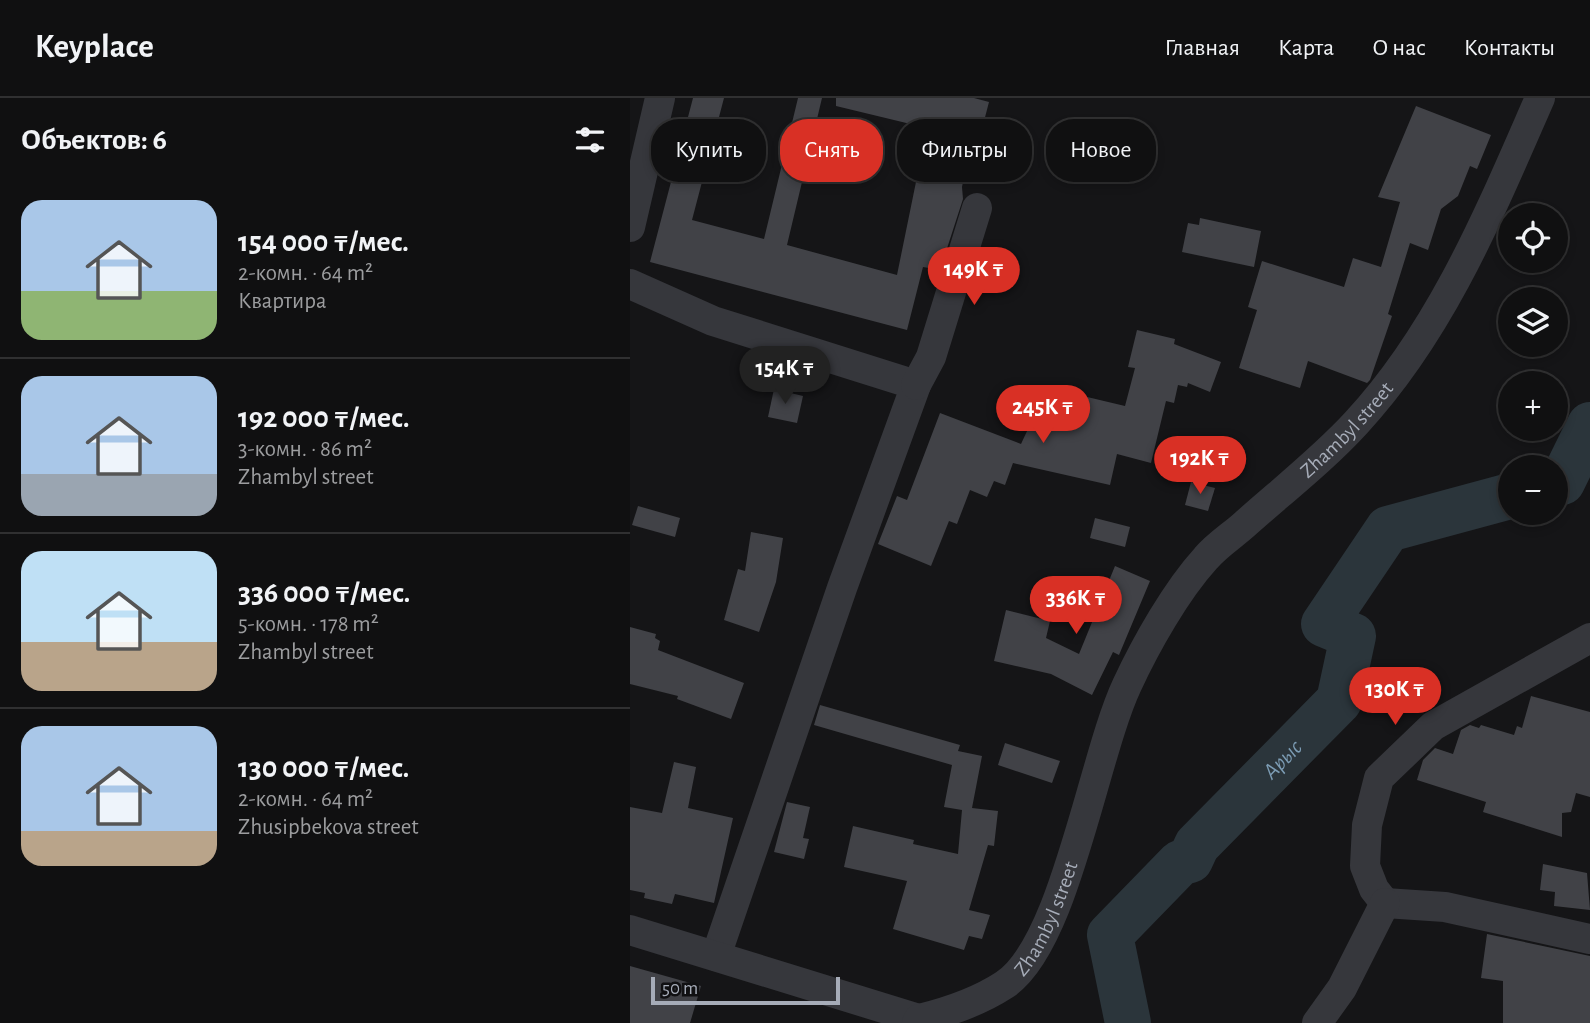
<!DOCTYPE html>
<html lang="ru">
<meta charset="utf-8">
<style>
:root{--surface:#101011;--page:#1e1e1f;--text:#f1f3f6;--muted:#9c9d9f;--line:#303031;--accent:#d93025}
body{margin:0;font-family:"Alegreya Sans",sans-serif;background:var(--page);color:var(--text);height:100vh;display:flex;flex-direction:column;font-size:26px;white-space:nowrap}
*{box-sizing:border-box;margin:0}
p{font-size:23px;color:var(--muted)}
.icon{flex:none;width:38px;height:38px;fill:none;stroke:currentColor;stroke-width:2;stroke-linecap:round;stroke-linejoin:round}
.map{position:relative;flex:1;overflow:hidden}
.panel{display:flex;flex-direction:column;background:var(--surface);width:630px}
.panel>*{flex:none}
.guide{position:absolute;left:21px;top:21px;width:665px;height:63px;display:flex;gap:14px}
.tools{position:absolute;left:868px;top:105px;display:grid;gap:14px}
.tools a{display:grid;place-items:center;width:70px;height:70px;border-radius:50%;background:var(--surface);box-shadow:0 4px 10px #0003,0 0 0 2px var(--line);font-size:35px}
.scale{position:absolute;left:21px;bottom:18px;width:189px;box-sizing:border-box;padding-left:7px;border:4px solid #a6acb8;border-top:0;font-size:19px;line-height:24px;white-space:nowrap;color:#a6acb8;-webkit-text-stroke:5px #101012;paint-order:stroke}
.price{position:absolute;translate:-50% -60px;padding:0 16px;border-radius:24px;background:var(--accent);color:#fff;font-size:23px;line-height:46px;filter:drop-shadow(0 2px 4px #0008)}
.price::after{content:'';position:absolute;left:50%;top:42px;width:21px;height:16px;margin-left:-10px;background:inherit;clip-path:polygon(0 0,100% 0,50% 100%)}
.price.selected{background:#222;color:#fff}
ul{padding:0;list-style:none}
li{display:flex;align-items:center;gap:21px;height:175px;padding:0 21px}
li+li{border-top:2px solid var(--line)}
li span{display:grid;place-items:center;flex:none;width:196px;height:140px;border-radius:21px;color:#555}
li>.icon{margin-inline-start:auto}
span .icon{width:84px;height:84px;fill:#fffc;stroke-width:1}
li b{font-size:30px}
h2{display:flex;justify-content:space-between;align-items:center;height:84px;padding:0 21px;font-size:30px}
.chip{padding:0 24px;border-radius:28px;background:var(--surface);box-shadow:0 4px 10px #0003,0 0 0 2px var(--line);font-size:24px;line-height:63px}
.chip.selected{background:var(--accent);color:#fff}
header{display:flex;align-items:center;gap:42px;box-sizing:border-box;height:98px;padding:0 35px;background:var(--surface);border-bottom:2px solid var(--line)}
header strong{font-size:33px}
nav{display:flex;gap:38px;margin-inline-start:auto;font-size:24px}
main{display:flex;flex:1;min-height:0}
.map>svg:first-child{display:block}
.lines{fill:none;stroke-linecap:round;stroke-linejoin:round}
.river{stroke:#2b353b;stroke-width:46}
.building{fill:#414247}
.minor{stroke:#36373c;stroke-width:30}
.labels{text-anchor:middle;stroke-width:7;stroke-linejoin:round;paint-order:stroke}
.street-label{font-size:21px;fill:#a6acb8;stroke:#101012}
.water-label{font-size:23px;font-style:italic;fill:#7c9cb4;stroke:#101012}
</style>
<header>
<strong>Keyplace</strong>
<nav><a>Главная</a><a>Карта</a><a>О нас</a><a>Контакты</a></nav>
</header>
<main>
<section class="panel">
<h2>Объектов: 6<svg class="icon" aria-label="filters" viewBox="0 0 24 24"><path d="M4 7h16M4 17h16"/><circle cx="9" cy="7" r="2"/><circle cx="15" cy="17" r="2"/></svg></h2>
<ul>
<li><span style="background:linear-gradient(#a9c7e8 65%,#8fb573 0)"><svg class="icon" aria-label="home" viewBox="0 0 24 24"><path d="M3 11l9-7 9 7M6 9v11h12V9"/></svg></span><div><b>154 000 ₸/мес.</b><p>2-комн. · 64 m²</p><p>Квартира</p></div></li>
<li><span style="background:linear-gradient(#a9c7e8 70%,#9aa5b1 0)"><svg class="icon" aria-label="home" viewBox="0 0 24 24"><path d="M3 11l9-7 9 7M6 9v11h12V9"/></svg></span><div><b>192 000 ₸/мес.</b><p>3-комн. · 86 m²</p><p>Zhambyl street</p></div></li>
<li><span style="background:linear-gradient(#bfe0f5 65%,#b9a48a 0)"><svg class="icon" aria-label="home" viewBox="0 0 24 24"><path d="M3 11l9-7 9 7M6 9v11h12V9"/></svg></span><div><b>336 000 ₸/мес.</b><p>5-комн. · 178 m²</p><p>Zhambyl street</p></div></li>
<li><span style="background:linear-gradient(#a9c7e8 75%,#b9a48a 0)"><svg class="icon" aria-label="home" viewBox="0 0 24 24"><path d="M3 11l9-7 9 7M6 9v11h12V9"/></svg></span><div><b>130 000 ₸/мес.</b><p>2-комн. · 64 m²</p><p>Zhusipbekova street</p></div></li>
</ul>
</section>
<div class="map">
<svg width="960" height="925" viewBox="0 0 960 925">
<rect width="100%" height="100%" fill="#151517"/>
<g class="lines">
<!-- river -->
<g class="river">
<path d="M 926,386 L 932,384 L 960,327"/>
<path id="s1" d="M 498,925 L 480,837 L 550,765 L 560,762 L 567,747 L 709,603 L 723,538 L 694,526 L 758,431 L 880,398"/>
</g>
</g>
<!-- building -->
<g class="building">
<path d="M 63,0 L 94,0 L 62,122 L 134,141 L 168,0 L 192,0 L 157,147 L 267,177 L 297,30 L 206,8 L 206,0 L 344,0 L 359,4 L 347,50 L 340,49 L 332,89 L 333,101 L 310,172 L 293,169 L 277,232 L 20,164 Z"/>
<path d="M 786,8 L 861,37 L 847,71 L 840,68 L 828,98 L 811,111 L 798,152 L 780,145 L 758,216 L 762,218 L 740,282 L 737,285 L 678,263 L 670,290 L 609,270 L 627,212 L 618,209 L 632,163 L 714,189 L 723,160 L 751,169 L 770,104 L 748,99 Z"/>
<path d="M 570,120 L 631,133 L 624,169 L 552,154 L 558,125 L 569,127 Z"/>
<path d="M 507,232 L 545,241 L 544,246 L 591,264 L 580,294 L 558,285 L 557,289 L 548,287 L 544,305 L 536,303 L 521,365 L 487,356 L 480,387 L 383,365 L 375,387 L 364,383 L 357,399 L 340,392 L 327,426 L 319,423 L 301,468 L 248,446 L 267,398 L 277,402 L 310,315 L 391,346 L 412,301 L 448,317 L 453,298 L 495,308 L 505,270 L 498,269 Z"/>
<path d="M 144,291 L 173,298 L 167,325 L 138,319 Z"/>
<path d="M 561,384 L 585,390 L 578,413 L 555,407 Z"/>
<path d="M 8,408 L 50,420 L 45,439 L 2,427 Z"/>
<path d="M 465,420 L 500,429 L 495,449 L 460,440 Z"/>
<path d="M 121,434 L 153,440 L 146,484 L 129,534 L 94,522 L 108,471 L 115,473 Z"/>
<path d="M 485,468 L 520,483 L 489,557 L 483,554 L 462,597 L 421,576 L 364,563 L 376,512 L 420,523 L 416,540 L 449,556 Z"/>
<path d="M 0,529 L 26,536 L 25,540 L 30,543 L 28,552 L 114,585 L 101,621 L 47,601 L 48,598 L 0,586 Z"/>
<path d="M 901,598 L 960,614 L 960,699 L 946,695 L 941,714 L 932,715 L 932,739 L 853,714 L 856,704 L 787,682 L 793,662 L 805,650 L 823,656 L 831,632 L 840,627 L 849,630 L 851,627 L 884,637 L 887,628 L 892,630 Z"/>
<path d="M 190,607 L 330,647 L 328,653 L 352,658 L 342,710 L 368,713 L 364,748 L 358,747 L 339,812 L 360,817 L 352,841 L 339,838 L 334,852 L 263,831 L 277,783 L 214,769 L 223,728 L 284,742 L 283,746 L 328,756 L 332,712 L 314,709 L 322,667 L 184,627 Z"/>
<path d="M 375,645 L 430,663 L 422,685 L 368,667 Z"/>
<path d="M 44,664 L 66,669 L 58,710 L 103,720 L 84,805 L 45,796 L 42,806 L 14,800 L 15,795 L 0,792 L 0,709 L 32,715 Z"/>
<path d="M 157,704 L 180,709 L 173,740 L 179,741 L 174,761 L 144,754 Z"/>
<path d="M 913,766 L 957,775 L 960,812 L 924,808 L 925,794 L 910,792 Z"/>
<path d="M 857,836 L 960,858 L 960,925 L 873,925 L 873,883 L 851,880 Z"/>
<path d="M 0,868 L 71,888 L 60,925 L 0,925 Z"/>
</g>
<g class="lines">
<!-- minor -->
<g class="minor">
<path d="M 0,129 L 30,0"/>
<path d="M 0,186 L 83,223 L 286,287 L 212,490 L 86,858"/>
<path d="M 286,287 L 301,259 L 347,110"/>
<path d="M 755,805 L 744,791 L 735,768 L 737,727 L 749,680 L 803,628 L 960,540"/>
<path d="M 755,805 L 815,809 L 960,841"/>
<path d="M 0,832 L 289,921"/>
<path id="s2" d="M 287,925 L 289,921 C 318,914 348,904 374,887 C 435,848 463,659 497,587 C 516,546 546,493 576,460 C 587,447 603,437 615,426 C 652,393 693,361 726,325 C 812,232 860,114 910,0"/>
<path d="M 687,925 L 712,890 L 755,805"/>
</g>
</g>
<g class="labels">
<!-- street labels -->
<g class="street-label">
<text dy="7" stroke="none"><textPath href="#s2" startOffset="765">Zhambyl street</textPath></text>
<text dy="7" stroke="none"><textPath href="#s2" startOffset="177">Zhambyl street</textPath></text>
</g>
<!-- water labels -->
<g class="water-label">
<text dy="8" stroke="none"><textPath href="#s1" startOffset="338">Арыс</textPath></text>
</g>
</g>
</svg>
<div class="tools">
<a><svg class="icon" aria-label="locate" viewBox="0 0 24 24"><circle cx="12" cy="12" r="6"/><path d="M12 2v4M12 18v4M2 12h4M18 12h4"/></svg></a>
<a><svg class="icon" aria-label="layers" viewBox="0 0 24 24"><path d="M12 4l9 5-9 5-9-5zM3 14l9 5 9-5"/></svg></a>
<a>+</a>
<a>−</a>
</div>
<div class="scale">50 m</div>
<b class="price" style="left:344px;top:209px">149K ₸</b>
<b class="price selected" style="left:155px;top:308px">154K ₸</b>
<b class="price" style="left:413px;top:347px">245K ₸</b>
<b class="price" style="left:570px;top:398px">192K ₸</b>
<b class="price" style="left:446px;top:538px">336K ₸</b>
<b class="price" style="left:765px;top:629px">130K ₸</b>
<div class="guide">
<a class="chip">Купить</a>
<a class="chip selected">Снять</a>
<a class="chip">Фильтры</a>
<a class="chip">Новое</a>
</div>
</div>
</main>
